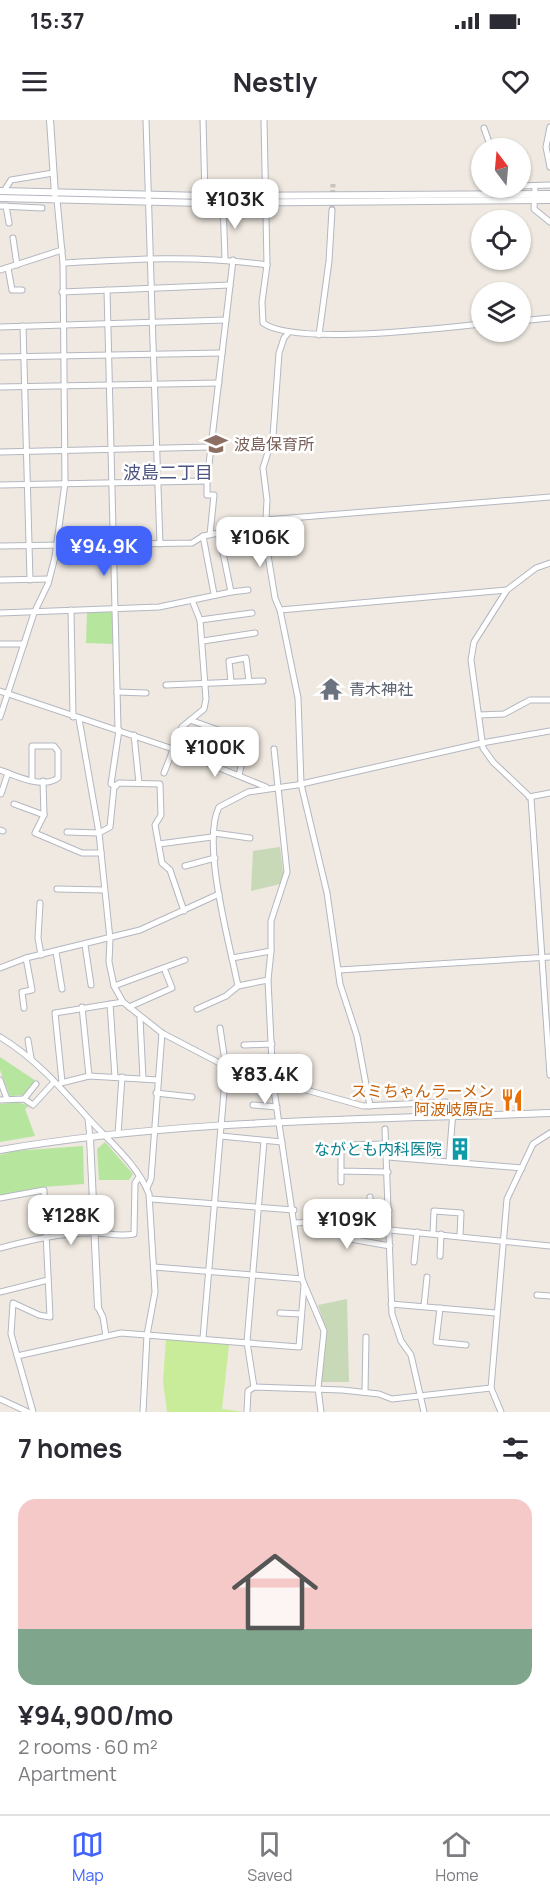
<!DOCTYPE html>
<meta charset="utf-8">
<style>
:root{--surface:#fff;--page:#f2f2f3;--text:#2b2b33;--muted:#7c7c81;--line:#e1e1e2;--accent:#4264fb}
body{margin:0;font-family:Manrope,"Noto Sans JP",sans-serif;background:var(--page);color:var(--text);height:100vh;display:flex;flex-direction:column;font-size:22px;white-space:nowrap}
*{box-sizing:border-box;margin:0}
p{font-size:20px;color:var(--muted)}
.icon{flex:none;width:33px;height:33px;fill:none;stroke:currentColor;stroke-width:2;stroke-linecap:round;stroke-linejoin:round}
.map{position:relative;height:1292px;overflow:hidden}
.sheet{display:flex;flex-direction:column;background:var(--surface);flex:1}
.sheet>*{flex:none}
.needle{width:39px;rotate:344deg}
.fabs{position:absolute;left:471px;top:18px;display:grid;gap:12px}
.fabs a{display:grid;place-items:center;width:60px;height:60px;border-radius:50%;background:var(--surface);box-shadow:0 2px 4px #0004;font-size:30px}
.price{position:absolute;translate:-50% -51px;padding:0 14px;border-radius:12px;background:#fff;color:#222;font-size:20px;line-height:39px;filter:drop-shadow(0 2px 3px #0008)}
.price::after{content:'';position:absolute;left:50%;top:36px;width:18px;height:14px;margin-left:-9px;background:inherit;clip-path:polygon(0 0,100% 0,50% 100%)}
.price.current{background:var(--accent);color:#fff}
ul{padding:0;list-style:none}
li{display:grid;align-content:center;gap:12px;height:318px;padding:0 18px}
li+li{border-top:2px solid var(--line)}
li span{display:grid;place-items:center;height:186px;border-radius:18px;color:#555}
li>.icon{margin-inline-start:auto}
span .icon{width:108px;height:108px;fill:#fffc;stroke-width:1}
li b{font-size:26px}
h2{display:flex;justify-content:space-between;align-items:center;height:72px;padding:0 18px;font-size:26px}
.status{display:flex;justify-content:space-between;align-items:center;height:42px;padding:0 30px;background:var(--surface);direction:ltr}
.status svg{height:16px;fill:currentColor}
header{display:flex;justify-content:space-between;align-items:center;height:78px;padding:0 18px;background:var(--surface);font-size:27px;font-weight:700}
.dock{display:flex;justify-content:space-around;align-items:center;height:84px;border-top:2px solid var(--line);background:var(--surface);font-size:16px;color:var(--muted)}
.dock a{display:grid;justify-items:center;gap:3px}
.dock .current{color:var(--accent)}
.map>svg:first-child{display:block}
.green{fill:#b6e59e}
.cemetery{fill:#c8d9b8}
.pitch{fill:#c9ec9a}
.lines{fill:none;stroke-linecap:round;stroke-linejoin:round}
.minor-tunnel{stroke:#c8c4bd;stroke-width:5;stroke-dasharray:5 2.5;stroke-linecap:butt}
.minor-casing{stroke:#b4b7c1;stroke-width:7}
.tertiary-casing{stroke:#b4b7c1;stroke-width:8}
.minor{stroke:#fff;stroke-width:5}
.tertiary{stroke:#fff;stroke-width:6}
.labels{text-anchor:middle;stroke-width:5;stroke-linejoin:round;paint-order:stroke}
.education-label{font-size:16px;fill:#785e54;stroke:#fff;text-anchor:start}
.worship-label{font-size:16px;fill:#5b616d;stroke:#fff;text-anchor:start}
.food-label{font-size:16px;fill:#c56008;stroke:#fff;text-anchor:end}
.culture-label{font-size:16px;fill:#0d838f;stroke:#fff;text-anchor:end}
.neighbourhood-label{font-size:18px;fill:#4d5680;stroke:#fff}
</style>
<div class="status"><b>15:37</b><svg viewBox="0 0 49 12"><path d="M0 12V9h3v3zM5 12V6h3v6zM10 12V3h3v9zM15 12V0h3v12zM26 1h20v11H26zM47 4h2v5h-2z"/></svg></div>
<header><svg class="icon" aria-label="menu" viewBox="0 0 24 24"><path d="M4 6h16M4 12h16M4 18h16"/></svg>Nestly<svg class="icon" aria-label="heart" viewBox="0 0 24 24"><path d="M12 20l-8-8c-3-5 5-10 8-4 3-6 11-1 8 4z"/></svg></header>
<div class="map">
<svg width="550" height="1292" viewBox="0 0 550 1292">
<rect width="100%" height="100%" fill="#efe9e1"/>
<!-- green -->
<g class="green">
<path d="M 87,492 L 114,492 L 114,524 L 86,523 Z"/>
<path d="M 0,937 L 36,961 L 23,975 L 10,976 L 0,950 Z"/>
<path d="M 18,982 L 29,986 L 25,989 L 35,1016 L 0,1022 L 0,984 Z"/>
<path d="M 105,1022 L 133,1054 L 129,1060 L 99,1060 L 97,1029 Z"/>
<path d="M 83,1026 L 84,1064 L 43,1067 L 0,1076 L 0,1035 L 14,1031 Z"/>
</g>
<!-- cemetery -->
<g class="cemetery">
<path d="M 280,727 L 284,760 L 280,764 L 251,771 L 253,731 Z"/>
<path d="M 347,1179 L 349,1262 L 320,1262 L 327,1212 L 318,1185 Z"/>
</g>
<!-- pitch -->
<path class="pitch" d="M 166,1219 L 229,1225 L 222,1289 L 244,1292 L 167,1292 L 163,1262 Z"/>
<g class="lines">
<!-- minor-tunnel -->
<path class="minor-tunnel" d="M 332,90 L 333,64"/>
<!-- minor casing -->
<g class="minor-casing">
<g id="minor">
<path d="M 146,0 C 150,141 155,283 160,424"/>
<path d="M 203,0 L 205,76"/>
<path d="M 264,0 L 267,145 L 262,182 L 263,203 C 295,226 438,208 482,204"/>
<path d="M 550,7 L 546,27 L 550,47"/>
<path d="M 484,8 L 491,28"/>
<path d="M 520,66 L 550,65"/>
<path d="M 535,66 L 534,89 L 550,102"/>
<path d="M 4,71 L 11,60 L 53,53"/>
<path d="M 223,83 L 225,138"/>
<path d="M 0,86 L 42,88"/>
<path d="M 6,86 L 9,103"/>
<path d="M 13,118 L 17,145"/>
<path d="M 63,143 C 132,139 199,135 267,145"/>
<path d="M 8,148 L 12,170 L 22,170"/>
<path d="M 0,150 L 62,130"/>
<path d="M 107,170 L 118,609"/>
<path d="M 62,172 L 230,165"/>
<path d="M 520,201 L 550,198"/>
<path d="M 23,206 L 30,460"/>
<path d="M 0,207 L 226,200"/>
<path d="M 289,212 L 284,218 L 279,233 L 273,316 L 263,348 L 267,380 L 265,417 L 275,478 L 280,490 L 298,578 L 301,664 L 327,773 L 340,864 L 357,916 L 370,986"/>
<path d="M 319,215 L 329,141 L 332,90"/>
<path d="M 0,237 L 222,233"/>
<path d="M 0,267 L 219,263"/>
<path d="M 0,332 L 210,327"/>
<path d="M 207,361 L 207,375 L 214,375 L 210,415"/>
<path d="M 0,365 L 207,361 L 233,140"/>
<path d="M 265,400 L 550,377"/>
<path d="M 203,416 L 214,474"/>
<path d="M 0,426 L 192,423 L 203,416 L 219,413 L 231,472 L 248,470"/>
<path d="M 550,443 L 536,448 L 507,470 L 474,522 L 471,540 L 483,628 L 493,642 L 531,678 L 550,955"/>
<path d="M 0,460 L 49,459"/>
<path d="M 71,490 L 73,597"/>
<path d="M 280,490 L 507,470"/>
<path d="M 0,493 L 159,487 L 231,472"/>
<path d="M 200,500 L 252,493"/>
<path d="M 203,521 L 255,513"/>
<path d="M 0,524 L 24,524"/>
<path d="M 231,562 L 229,541 L 246,538 L 249,561"/>
<path d="M 166,565 L 263,561"/>
<path d="M 0,571 L 173,629 L 266,667"/>
<path d="M 117,572 L 146,573"/>
<path d="M 479,595 L 504,594 L 530,580 L 550,580"/>
<path d="M 0,597 L 34,493 L 48,464 L 55,437 L 65,363 L 63,143 L 57,80"/>
<path d="M 79,599 L 99,713 L 110,819 L 109,842 L 114,866 L 123,882 L 162,913 L 254,961 L 285,964 L 363,986 L 446,982 L 452,985 L 453,991 L 449,1042"/>
<path d="M 190,600 L 218,610 L 244,614 L 245,630 L 239,655"/>
<path d="M 134,615 L 139,663"/>
<path d="M 274,629 L 287,752 L 271,801 L 271,831 L 268,860 L 273,963 L 302,1159 L 324,1211 L 318,1268 L 321,1292"/>
<path d="M 0,650 C 15,656 43,669 58,658 L 58,631 L 54,626 L 32,626 L 32,661"/>
<path d="M 164,653 L 182,607 L 204,589 L 206,579 L 200,500 L 192,480"/>
<path d="M 43,661 L 44,695 L 35,713 L 82,733 L 101,733"/>
<path d="M 116,666 L 111,664 L 119,610"/>
<path d="M 1,674 L 8,653"/>
<path d="M 529,677 L 550,673"/>
<path d="M 14,684 L 44,695"/>
<path d="M 0,710 L 3,711"/>
<path d="M 67,712 L 99,713 L 110,707 L 114,667 L 119,663 L 160,664 L 161,695 L 155,705 L 162,743 L 170,750 L 184,791"/>
<path d="M 214,713 L 250,718"/>
<path d="M 159,724 L 212,717"/>
<path d="M 185,746 L 215,738"/>
<path d="M 57,769 L 104,770"/>
<path d="M 40,783 L 38,818 L 41,835"/>
<path d="M 85,825 L 91,865"/>
<path d="M 56,832 L 62,869"/>
<path d="M 232,838 L 271,831"/>
<path d="M 0,848 L 26,838 L 140,810 L 219,774"/>
<path d="M 339,850 L 550,837"/>
<path d="M 268,860 L 238,866 C 230,825 201,723 219,687 L 248,672 L 297,665 L 482,623 L 550,611"/>
<path d="M 114,866 L 185,840"/>
<path d="M 110,884 L 115,957"/>
<path d="M 82,887 L 89,956"/>
<path d="M 129,887 L 172,868 L 164,848"/>
<path d="M 24,888 L 22,872 L 32,870 L 26,838"/>
<path d="M 197,889 L 226,876 L 238,866"/>
<path d="M 140,898 L 143,959"/>
<path d="M 0,917 C 35,938 61,968 88,998 C 108,1020 138,1045 149,1074 L 155,1172 L 147,1215 L 143,1292"/>
<path d="M 28,920 L 31,938"/>
<path d="M 244,925 L 272,924"/>
<path d="M 0,960 L 7,979"/>
<path d="M 62,962 L 55,893 L 123,882"/>
<path d="M 61,963 L 89,956 L 158,960"/>
<path d="M 156,973 L 192,977"/>
<path d="M 24,979 L 36,964"/>
<path d="M 0,980 L 24,979 L 33,985 L 54,962"/>
<path d="M 253,985 L 277,987"/>
<path d="M 88,999 L 90,1018"/>
<path d="M 385,1009 L 392,1194 L 401,1221 L 411,1235 L 424,1292"/>
<path d="M 118,1014 L 122,957"/>
<path d="M 221,1016 L 282,1022"/>
<path d="M 387,1024 L 341,1025 L 341,1051 L 388,1052"/>
<path d="M 388,1037 L 522,1048"/>
<path d="M 341,1062 L 341,1051"/>
<path d="M 147,1068 L 151,1059 L 162,913"/>
<path d="M 370,1077 L 370,1089 L 389,1090"/>
<path d="M 0,1078 L 44,1070 L 50,1197 L 39,1195 L 13,1183 L 11,1214 L 33,1292"/>
<path d="M 151,1079 L 294,1090"/>
<path d="M 324,1090 L 325,1101"/>
<path d="M 341,1095 L 345,1118 L 390,1126"/>
<path d="M 295,1103 L 330,1101"/>
<path d="M 390,1110 L 550,1126"/>
<path d="M 433,1113 L 434,1091 L 461,1093 L 460,1116"/>
<path d="M 0,1128 C 31,1120 60,1113 92,1113 C 107,1113 119,1117 134,1114 L 135,1063 L 139,1057"/>
<path d="M 440,1136 L 441,1114"/>
<path d="M 414,1142 L 417,1112"/>
<path d="M 154,1147 L 302,1159"/>
<path d="M 0,1172 L 48,1160"/>
<path d="M 537,1175 L 550,1176"/>
<path d="M 391,1184 L 496,1193"/>
<path d="M 424,1186 L 427,1157"/>
<path d="M 98,1187 L 103,1197 L 106,1216"/>
<path d="M 440,1188 L 436,1222 L 466,1225"/>
<path d="M 280,1193 L 301,1194"/>
<path d="M 203,1218 L 226,948 L 220,908"/>
<path d="M 17,1236 L 121,1213 L 299,1227 L 304,1165"/>
<path d="M 254,1267 L 247,1222 L 264,1021"/>
<path d="M 365,1272 L 366,1217"/>
<path d="M 0,1279 L 28,1292"/>
<path d="M 247,1292 L 248,1271 L 254,1267 L 342,1270 L 379,1274 L 392,1279 L 491,1268"/>
<path d="M 501,1292 L 491,1268 L 507,1079 L 533,1024 L 550,1013"/>
</g>
</g>
<!-- tertiary casing -->
<g class="tertiary-casing">
<g id="tertiary">
<path d="M 50,0 L 55,74"/>
<path d="M 0,71 L 205,76 L 550,74"/>
<path d="M 0,78 L 204,83 L 550,80"/>
<path d="M 90,1018 L 98,1187"/>
<path d="M 0,1030 C 181,999 367,1000 550,993"/>
</g>
</g>
<!-- minor -->
<use href="#minor" class="minor"/>
<!-- tertiary -->
<use href="#tertiary" class="tertiary"/>
</g>
<!-- icons -->
<defs>
<g id="school-bare" transform="scale(1.8)"><path d="M0-5L7-2L0 1L-7-2ZM-4 1L0 2.5L4 1V4Q0 6-4 4Z" fill="#8d6e63" stroke="#fff" stroke-width="2.5" paint-order="stroke"/></g>
<g id="temple-bare" transform="scale(1.8)"><path d="M0-6L5-2H3V0L6.5 2.5H4V6H1.5V3h-3V6H-4V2.5H-6.5L-3 0V-2H-5Z" fill="#6b7280" stroke="#fff" stroke-width="2.5" paint-order="stroke"/></g>
<g id="restaurant-bare" transform="scale(1.8)"><path d="M-5-6h1v4h1v-4h1v4h1v-4h1v5L-1.5 .5V6h-2V.5L-5-1ZM5-6V6H3V1.5H1.5Q1.5-4 5-6Z" fill="#e8710a" stroke="#fff" stroke-width="2.5" paint-order="stroke"/></g>
<g id="building-bare" transform="scale(1.8)"><path d="M-4-6H4V6H1V3H-1V6H-4ZM-2.5-4.3h1.7v1.8h-1.7ZM.8-4.3h1.7v1.8H.8ZM-2.5-1h1.7V.8h-1.7ZM.8-1h1.7V.8H.8Z" fill="#0f9aa8" stroke="#fff" stroke-width="2.5" paint-order="stroke"/></g>
</defs>
<g fill-rule="evenodd">
<use href="#school-bare" x="216" y="324"/>
<use href="#temple-bare" x="331" y="569"/>
<use href="#restaurant-bare" x="512" y="980"/>
<use href="#building-bare" x="460" y="1029"/>
</g>
<g class="labels">
<!-- education labels -->
<g class="education-label">
<text x="234" y="330">波島保育所</text>
</g>
<!-- worship labels -->
<g class="worship-label">
<text x="349" y="575">青木神社</text>
</g>
<!-- food labels -->
<g class="food-label">
<text x="494" y="977">スミちゃんラーメン<tspan x="494" dy="18">阿波岐原店</tspan></text>
</g>
<!-- culture labels -->
<g class="culture-label">
<text x="442" y="1035">ながとも内科医院</text>
</g>
<!-- neighbourhood labels -->
<g class="neighbourhood-label">
<text x="168" y="359">波島二丁目</text>
</g>
</g>
</svg>
<div class="fabs">
<a><svg class="needle" viewBox="-14 -14 28 28"><path d="M0-13l5 13h-10z" fill="#e53935"/><path d="M0 13l5-13h-10z" fill="#7c7c81"/></svg></a>
<a><svg class="icon" aria-label="locate" viewBox="0 0 24 24"><circle cx="12" cy="12" r="6"/><path d="M12 2v4M12 18v4M2 12h4M18 12h4"/></svg></a>
<a><svg class="icon" aria-label="layers" viewBox="0 0 24 24"><path d="M12 4l9 5-9 5-9-5zM3 14l9 5 9-5"/></svg></a>
</div>
<b class="price" style="left:235px;top:110px">¥103K</b>
<b class="price" style="left:260px;top:448px">¥106K</b>
<b class="price current" style="left:104px;top:457px">¥94.9K</b>
<b class="price" style="left:215px;top:658px">¥100K</b>
<b class="price" style="left:265px;top:985px">¥83.4K</b>
<b class="price" style="left:71px;top:1126px">¥128K</b>
<b class="price" style="left:347px;top:1130px">¥109K</b>
</div>
<section class="sheet">
<h2>7 homes<svg class="icon" aria-label="filters" viewBox="0 0 24 24"><path d="M4 7h16M4 17h16"/><circle cx="9" cy="7" r="2"/><circle cx="15" cy="17" r="2"/></svg></h2>
<ul>
<li><span style="background:linear-gradient(#f6c9c9 70%,#7fa58c 0)"><svg class="icon" aria-label="home" viewBox="0 0 24 24"><path d="M3 11l9-7 9 7M6 9v11h12V9"/></svg></span><div><b>¥94,900/mo</b><p>2 rooms · 60 m²</p><p>Apartment</p></div></li>
</ul>
</section>
<nav class="dock">
<a class="current"><svg class="icon" aria-label="map" viewBox="0 0 24 24"><path d="M3 6l6-2 6 2 6-2v14l-6 2-6-2-6 2zM9 4v14M15 6v14"/></svg>Map</a>
<a><svg class="icon" aria-label="saved" viewBox="0 0 24 24"><path d="M7 4h10v16l-5-4-5 4z"/></svg>Saved</a>
<a><svg class="icon" aria-label="home" viewBox="0 0 24 24"><path d="M3 11l9-7 9 7M6 9v11h12V9"/></svg>Home</a>
</nav>
